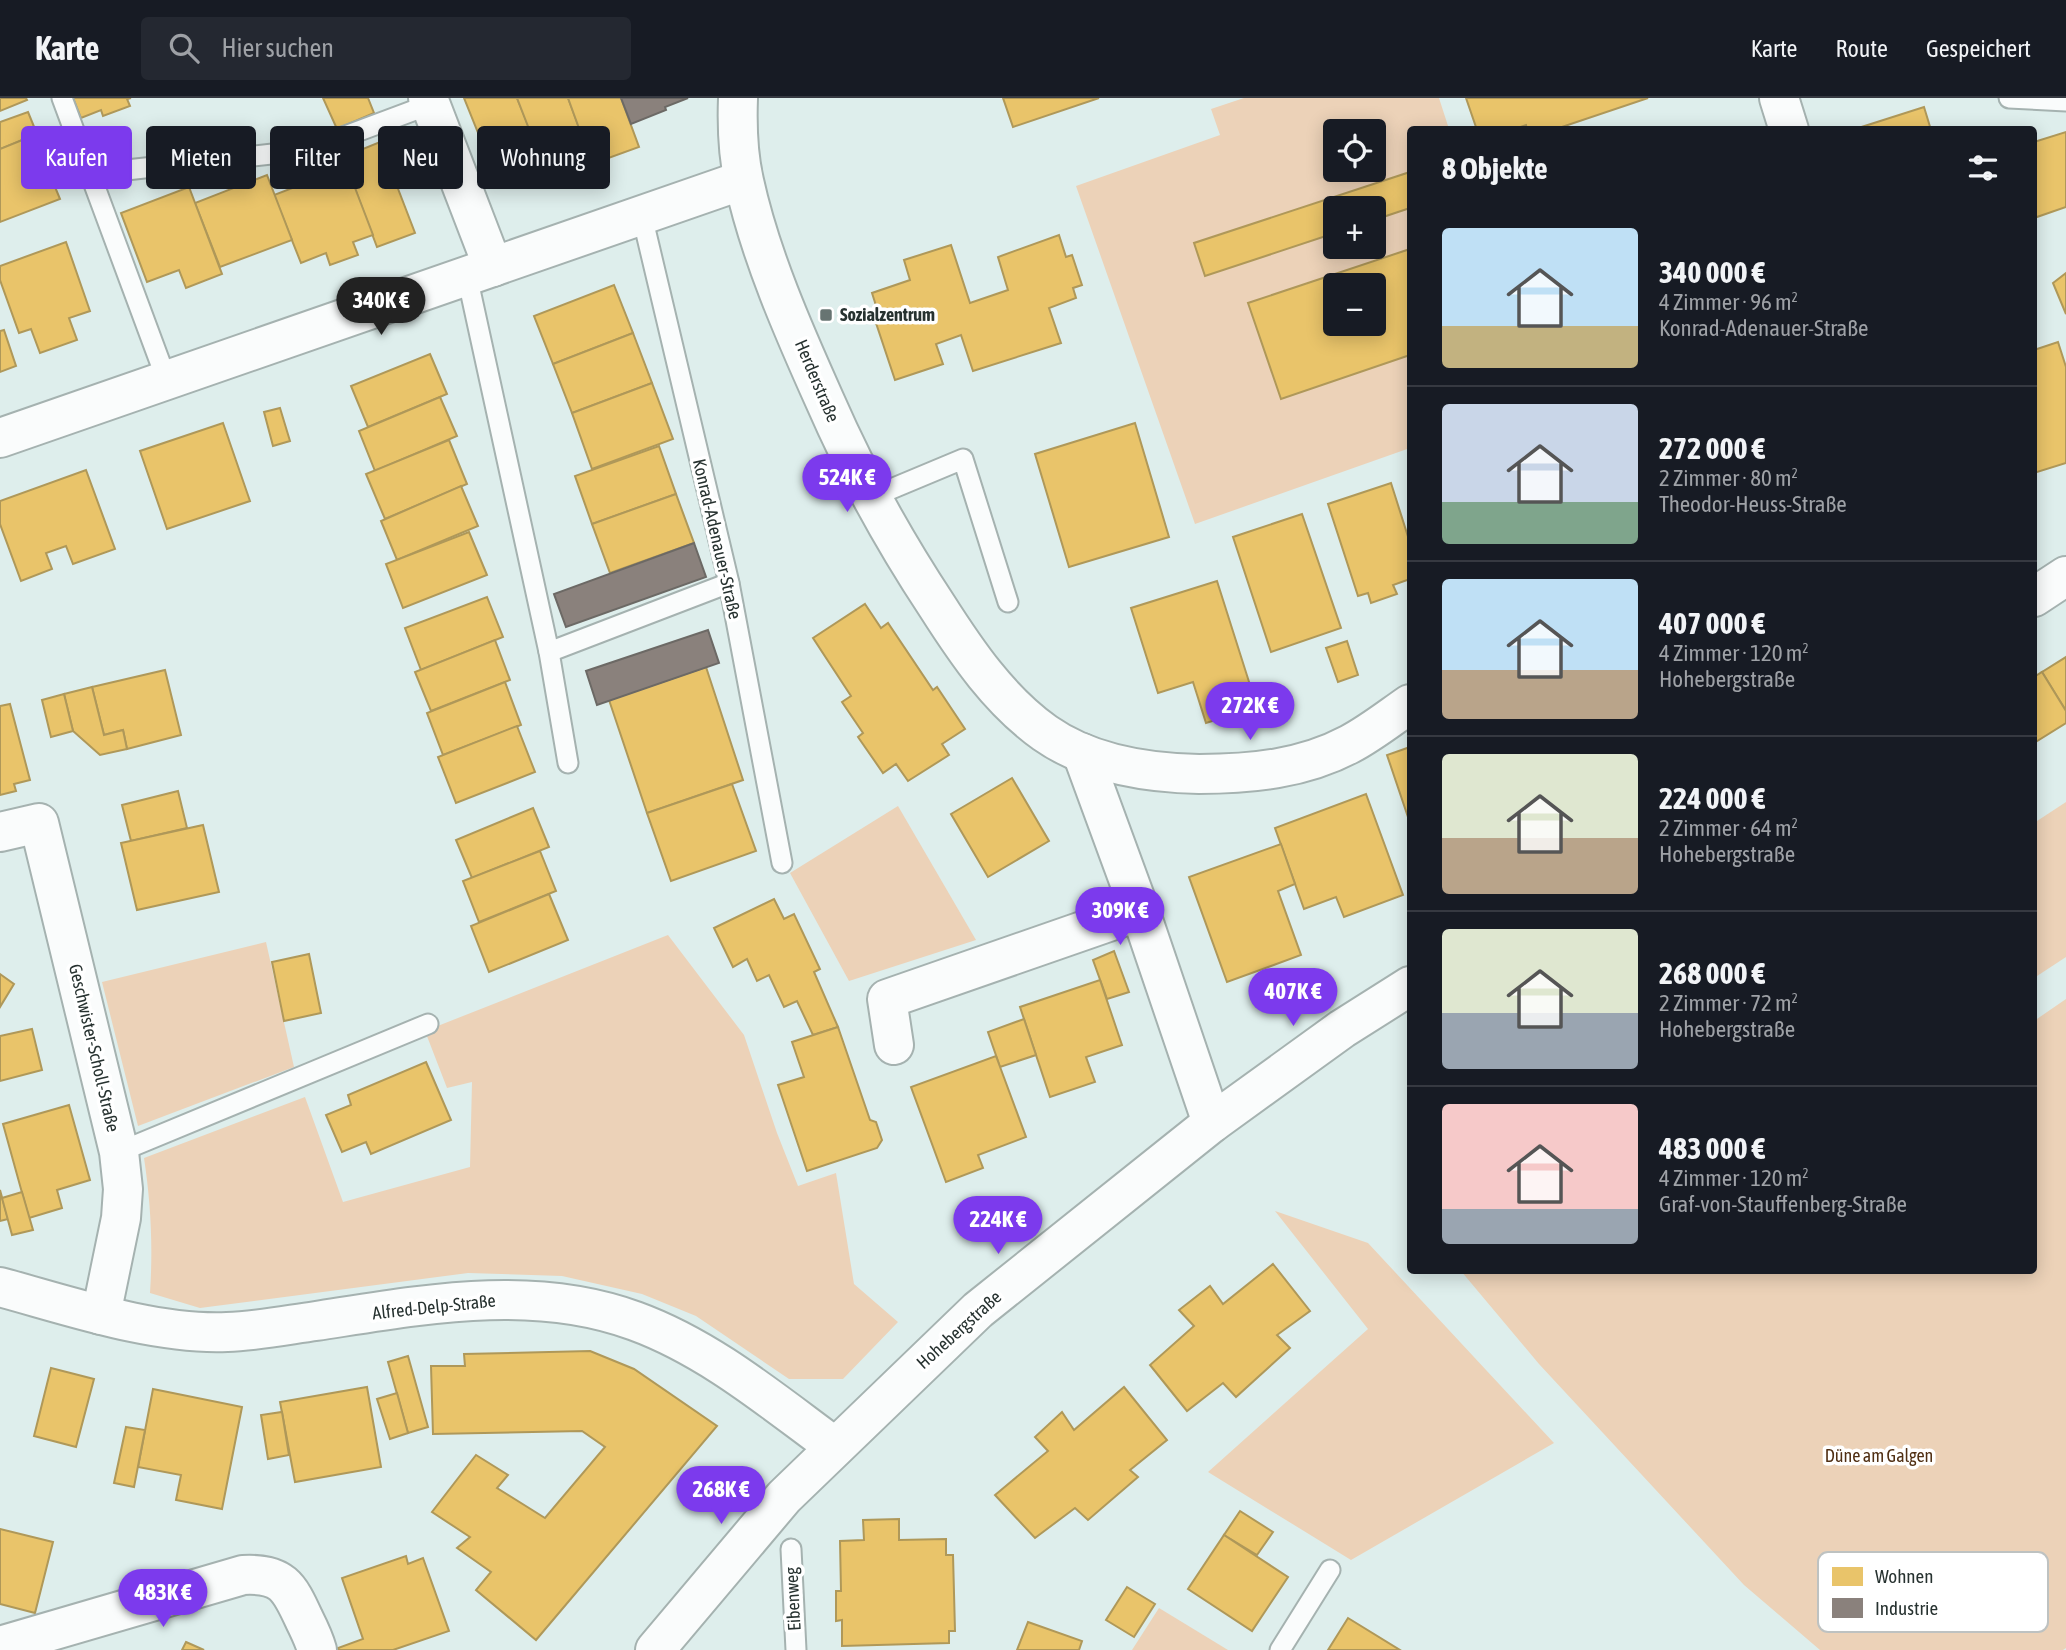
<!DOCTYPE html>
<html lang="de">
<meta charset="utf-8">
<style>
:root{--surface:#171b24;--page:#242831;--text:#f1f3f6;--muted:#9ea1a6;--line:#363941;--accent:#7c3aed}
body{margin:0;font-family:"Asap Condensed",sans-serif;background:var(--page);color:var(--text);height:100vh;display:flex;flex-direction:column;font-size:26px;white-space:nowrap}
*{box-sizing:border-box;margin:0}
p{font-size:23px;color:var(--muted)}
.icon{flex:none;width:38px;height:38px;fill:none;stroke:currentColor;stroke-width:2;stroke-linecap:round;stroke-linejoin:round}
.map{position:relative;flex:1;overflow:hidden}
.sheet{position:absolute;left:1407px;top:28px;width:630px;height:1148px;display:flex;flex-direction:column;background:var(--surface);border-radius:7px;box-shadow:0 4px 18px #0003}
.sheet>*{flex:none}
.guide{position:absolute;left:21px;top:28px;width:665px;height:63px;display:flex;gap:14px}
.fabs{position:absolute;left:1323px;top:21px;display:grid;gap:14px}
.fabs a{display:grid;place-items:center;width:63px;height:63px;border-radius:7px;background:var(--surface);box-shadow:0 4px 18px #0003;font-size:35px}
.price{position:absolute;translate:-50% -60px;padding:0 16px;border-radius:24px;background:var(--accent);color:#fff;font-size:23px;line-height:46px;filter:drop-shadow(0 2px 4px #0008)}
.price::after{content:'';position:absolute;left:50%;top:42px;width:21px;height:16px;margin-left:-10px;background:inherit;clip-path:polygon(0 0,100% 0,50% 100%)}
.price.on{background:#222;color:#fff}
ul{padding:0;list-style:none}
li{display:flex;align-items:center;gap:21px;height:175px;padding:0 35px}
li+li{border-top:2px solid var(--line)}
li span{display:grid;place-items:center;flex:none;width:196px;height:140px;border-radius:7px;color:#555}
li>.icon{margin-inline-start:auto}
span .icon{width:84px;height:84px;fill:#fffc;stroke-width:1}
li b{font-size:30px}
h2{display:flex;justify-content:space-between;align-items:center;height:84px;padding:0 35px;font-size:30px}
.chip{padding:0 24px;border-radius:7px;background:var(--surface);box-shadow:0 4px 18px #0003;font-size:24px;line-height:63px}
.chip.on{background:var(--accent);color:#fff}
header{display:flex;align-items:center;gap:42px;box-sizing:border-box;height:98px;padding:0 35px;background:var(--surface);border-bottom:2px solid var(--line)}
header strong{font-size:33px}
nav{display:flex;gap:38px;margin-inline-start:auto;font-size:24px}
.search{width:490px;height:63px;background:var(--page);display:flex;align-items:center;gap:18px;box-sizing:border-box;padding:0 24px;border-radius:7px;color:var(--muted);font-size:26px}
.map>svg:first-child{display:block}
.green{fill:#ecd2b8;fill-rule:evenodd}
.homes{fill:#e9c46a;stroke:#af9859;stroke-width:2;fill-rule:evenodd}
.industry{fill:#8a817c;stroke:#6c6965;stroke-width:2}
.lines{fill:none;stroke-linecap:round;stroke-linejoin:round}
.lane-casing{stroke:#a5b2b0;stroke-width:23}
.street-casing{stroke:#a5b2b0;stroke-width:42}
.secondary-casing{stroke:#a5b2b0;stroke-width:42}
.lane{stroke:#fafcfc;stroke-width:19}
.street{stroke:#fafcfc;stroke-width:38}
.secondary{stroke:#fafcfc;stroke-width:38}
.poi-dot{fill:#677472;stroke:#fff;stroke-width:2.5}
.labels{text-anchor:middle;stroke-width:7;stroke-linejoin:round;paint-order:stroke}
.poi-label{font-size:18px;font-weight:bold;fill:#273230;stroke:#fff;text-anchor:start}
.street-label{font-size:18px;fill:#273230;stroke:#fff}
.park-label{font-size:18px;fill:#502f13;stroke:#fff}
.key{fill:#fff;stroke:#bec2c1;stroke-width:2}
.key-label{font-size:19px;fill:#273230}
</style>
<header>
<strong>Karte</strong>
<div class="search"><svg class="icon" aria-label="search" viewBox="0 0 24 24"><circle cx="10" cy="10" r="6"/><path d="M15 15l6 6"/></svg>Hier suchen</div>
<nav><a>Karte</a><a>Route</a><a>Gespeichert</a></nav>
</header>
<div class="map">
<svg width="2066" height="1552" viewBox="0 0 2066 1552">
<rect width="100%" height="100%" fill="#deeeec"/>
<!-- green -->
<g class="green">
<path d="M 1244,0 L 1439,0 L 1449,31 L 1410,32 L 1410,350 L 1195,426 L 1076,88 L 1220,37 L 1211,11 ZM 1335,33 L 1374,33 L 1374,72 L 1335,72 ZM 1335,110 L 1374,110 L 1374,149 L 1335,149 ZM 1335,187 L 1374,187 L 1374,226 L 1335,226 Z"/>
<path d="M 2066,704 L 2066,859 L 2034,880 L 2034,725 Z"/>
<path d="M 898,708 L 976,842 L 849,883 L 790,775 Z"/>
<path d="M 668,837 L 744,937 L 777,1035 L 798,1088 L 836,1075 L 854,1186 L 898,1224 L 843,1281 L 789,1281 L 696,1218 L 642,1196 L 562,1178 L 468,1175 L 200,1210 L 150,1195 C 153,1149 151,1106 144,1060 L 305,999 L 343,1104 L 470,1069 L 472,984 L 447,990 L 425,933 Z"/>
<path d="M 266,844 L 294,969 L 138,1028 L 102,884 Z"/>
<path d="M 2066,901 L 2066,1550 L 2063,1552 L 1820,1552 L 1744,1487 L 1539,1266 L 1461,1173 L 2034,1172 L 2034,923 Z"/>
<path d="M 1275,1113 L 1368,1145 L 1554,1345 L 1351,1462 L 1208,1374 L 1368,1231 Z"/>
<path d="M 1159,1510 L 1228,1552 L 1132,1552 Z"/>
</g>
<!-- homes -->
<g class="homes">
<path d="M 0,0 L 26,0 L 27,2 L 0,13 Z"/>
<path d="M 73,0 L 131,0 L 127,1 L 130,8 L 103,18 L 101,12 L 81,20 Z"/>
<path d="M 323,0 L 368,0 L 374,15 L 337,31 Z"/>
<path d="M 464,0 L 517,0 L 533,39 L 487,57 Z"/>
<path d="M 517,0 L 568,0 L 587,51 L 543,67 Z"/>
<path d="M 568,0 L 621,0 L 639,49 L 592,66 Z"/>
<path d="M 1003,0 L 1099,0 L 1013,29 Z"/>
<path d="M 1466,0 L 1648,0 L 1553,32 L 1527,32 L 1526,27 L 1512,32 L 1477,32 Z"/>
<path d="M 1924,9 L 1931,32 L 1852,32 Z"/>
<path d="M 28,14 L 37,36 L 0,51 L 0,24 Z"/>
<path d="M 2066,34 L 2066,109 L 2034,120 L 2034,44 Z"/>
<path d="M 37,36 L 44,54 L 46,53 L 60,88 L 55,89 L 60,101 L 0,124 L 0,51 Z"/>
<path d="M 380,44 L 415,135 L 377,149 L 343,59 Z"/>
<path d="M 347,69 L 373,137 L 353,144 L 358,157 L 330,167 L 326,155 L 301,165 L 274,97 Z"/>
<path d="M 1410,74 L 1410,110 L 1374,122 L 1374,110 L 1335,110 L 1335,135 L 1205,178 L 1194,145 Z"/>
<path d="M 267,77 L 292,142 L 220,169 L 195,105 Z"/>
<path d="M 189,89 L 222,176 L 186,190 L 179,172 L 147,184 L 121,115 Z"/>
<path d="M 1059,137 L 1066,159 L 1072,157 L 1082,187 L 1073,190 L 1076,200 L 1049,210 L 1061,245 L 973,273 L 961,237 L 936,246 L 943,266 L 895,282 L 873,216 L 878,214 L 872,195 L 910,182 L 904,162 L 951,147 L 970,205 L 1008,192 L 998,159 Z"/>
<path d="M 66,144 L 90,213 L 69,220 L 77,242 L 40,255 L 31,231 L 19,235 L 0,182 L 0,168 Z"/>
<path d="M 1410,151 L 1410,257 L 1281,301 L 1248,205 ZM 1335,187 L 1374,187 L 1374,226 L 1335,226 Z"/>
<path d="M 2066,175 L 2066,216 L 2053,185 Z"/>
<path d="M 614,187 L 633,235 L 553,266 L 534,218 Z"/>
<path d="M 4,232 L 16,268 L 0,274 L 0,233 Z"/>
<path d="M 633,235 L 652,285 L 572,315 L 553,266 Z"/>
<path d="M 2058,244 L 2066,269 L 2066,365 L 2034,375 L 2034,252 Z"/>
<path d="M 430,256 L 447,296 L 368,329 L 351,288 Z"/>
<path d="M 652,285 L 673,341 L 592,371 L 572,315 Z"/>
<path d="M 440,299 L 457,338 L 375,373 L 359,333 Z"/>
<path d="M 280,310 L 290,343 L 273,348 L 264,314 Z"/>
<path d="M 223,325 L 250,403 L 167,431 L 140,353 Z"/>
<path d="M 1135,325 L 1169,439 L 1069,469 L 1035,356 Z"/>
<path d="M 449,342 L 467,386 L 385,421 L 366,376 Z"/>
<path d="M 659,348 L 676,396 L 592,426 L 575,378 Z"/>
<path d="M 86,372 L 115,451 L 73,466 L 66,448 L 46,455 L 52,471 L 21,483 L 0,426 L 0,403 Z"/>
<path d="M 1391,385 L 1410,445 L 1410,481 L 1393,487 L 1397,496 L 1371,505 L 1368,495 L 1358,498 L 1328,406 Z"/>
<path d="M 461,388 L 478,428 L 397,462 L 381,423 Z"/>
<path d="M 676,396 L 694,445 L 610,475 L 592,426 Z"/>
<path d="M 1302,416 L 1341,530 L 1271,554 L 1233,439 Z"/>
<path d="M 469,434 L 487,477 L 403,510 L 386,466 Z"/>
<path d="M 1217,483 L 1257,609 L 1206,625 L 1193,584 L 1158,595 L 1131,510 Z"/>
<path d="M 487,499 L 503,539 L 421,572 L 405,530 Z"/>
<path d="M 865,506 L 881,530 L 888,525 L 933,592 L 937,589 L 965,631 L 942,646 L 949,657 L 908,683 L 896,666 L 883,675 L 858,639 L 863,635 L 842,604 L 851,598 L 813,540 Z"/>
<path d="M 495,542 L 510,582 L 431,613 L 415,574 Z"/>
<path d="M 1347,543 L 1358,577 L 1338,584 L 1326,550 Z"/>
<path d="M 2066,559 L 2066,613 L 2042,574 Z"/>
<path d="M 706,569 L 743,682 L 647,715 L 609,602 Z"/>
<path d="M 165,572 L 181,637 L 127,651 L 123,632 L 104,637 L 92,589 Z"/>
<path d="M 2042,574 L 2066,613 L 2066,625 L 2034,645 L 2034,579 Z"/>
<path d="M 505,584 L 521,627 L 443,657 L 427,615 Z"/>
<path d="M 92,589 L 104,637 L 123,632 L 127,651 L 100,657 L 73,633 L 64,596 Z"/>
<path d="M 64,596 L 73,633 L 51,639 L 42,602 Z"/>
<path d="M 10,606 L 30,682 L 14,686 L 16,693 L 0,697 L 0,608 Z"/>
<path d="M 517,628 L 535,674 L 456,705 L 438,659 Z"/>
<path d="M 1410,649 L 1410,725 L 1387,657 Z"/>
<path d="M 1012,680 L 1049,743 L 988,779 L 951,716 Z"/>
<path d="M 732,686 L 756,753 L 671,783 L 647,715 Z"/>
<path d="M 178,693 L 187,730 L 131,743 L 122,707 Z"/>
<path d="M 1366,696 L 1403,797 L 1344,819 L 1336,799 L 1304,811 L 1275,730 Z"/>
<path d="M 533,710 L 549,749 L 472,780 L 456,742 Z"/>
<path d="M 203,727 L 219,794 L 137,812 L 121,745 Z"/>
<path d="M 1281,746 L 1295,786 L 1278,793 L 1301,857 L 1227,884 L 1189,779 Z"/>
<path d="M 540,753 L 556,793 L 479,824 L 463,783 Z"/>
<path d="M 549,796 L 568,842 L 489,874 L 471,828 Z"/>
<path d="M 774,801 L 784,821 L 794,816 L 820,871 L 814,874 L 838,929 L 813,937 L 797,903 L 784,909 L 769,877 L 757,883 L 747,861 L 733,869 L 714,830 Z"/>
<path d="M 1114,853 L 1129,894 L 1107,901 L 1093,862 Z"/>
<path d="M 309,856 L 321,915 L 284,923 L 272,864 Z"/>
<path d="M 0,876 L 14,886 L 0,909 Z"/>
<path d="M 1100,882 L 1122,947 L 1086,959 L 1095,984 L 1050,999 L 1020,909 Z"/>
<path d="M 1024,921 L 1036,957 L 1000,969 L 988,934 Z"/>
<path d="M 838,929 L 870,1022 L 876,1024 L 882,1042 L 877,1050 L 807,1073 L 778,987 L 804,979 L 792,944 Z"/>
<path d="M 32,931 L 42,972 L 0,983 L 0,938 Z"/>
<path d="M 996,958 L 1026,1039 L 978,1057 L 983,1070 L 946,1084 L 911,989 Z"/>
<path d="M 426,964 L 451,1022 L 371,1056 L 366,1044 L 342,1054 L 326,1017 L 351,1007 L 348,997 Z"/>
<path d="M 69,1007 L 90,1082 L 57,1092 L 62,1110 L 29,1120 L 3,1026 Z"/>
<path d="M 0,1092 L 8,1121 L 0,1123 Z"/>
<path d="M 22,1094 L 33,1132 L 12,1137 L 2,1100 Z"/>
<path d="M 1273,1166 L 1310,1213 L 1277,1237 L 1290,1250 L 1236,1299 L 1223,1285 L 1187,1313 L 1150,1267 L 1194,1228 L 1179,1212 L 1210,1188 L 1223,1206 Z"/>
<path d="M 590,1253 L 634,1271 L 717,1328 L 536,1542 L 476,1492 L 491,1474 L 457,1450 L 470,1439 L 432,1414 L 476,1357 L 508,1377 L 497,1390 L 545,1420 L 605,1349 L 582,1333 L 433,1336 L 431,1268 L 465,1268 L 464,1256 Z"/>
<path d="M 408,1258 L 428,1329 L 408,1335 L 388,1264 Z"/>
<path d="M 51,1270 L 94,1281 L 76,1349 L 34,1338 Z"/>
<path d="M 367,1289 L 381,1369 L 295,1384 L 280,1304 Z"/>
<path d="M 1124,1289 L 1167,1342 L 1130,1372 L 1138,1379 L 1088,1422 L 1075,1410 L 1035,1440 L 995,1397 L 1048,1353 L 1035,1339 L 1062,1314 L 1074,1332 Z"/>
<path d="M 153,1291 L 242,1309 L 222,1411 L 176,1402 L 181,1377 L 138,1369 Z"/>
<path d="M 397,1295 L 408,1335 L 390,1341 L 377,1301 Z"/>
<path d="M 282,1314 L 289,1357 L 268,1361 L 261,1317 Z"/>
<path d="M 126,1329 L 145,1332 L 134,1389 L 114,1385 Z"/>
<path d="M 1240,1413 L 1273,1434 L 1257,1457 L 1224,1437 Z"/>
<path d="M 899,1421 L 899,1442 L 946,1441 L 946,1457 L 953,1457 L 955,1533 L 949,1533 L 949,1545 L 842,1548 L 842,1522 L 836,1523 L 836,1493 L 841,1493 L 840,1443 L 864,1442 L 863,1422 Z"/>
<path d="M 0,1431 L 53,1444 L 35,1515 L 0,1506 Z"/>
<path d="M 1224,1437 L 1288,1479 L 1252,1533 L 1188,1491 Z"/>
<path d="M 406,1458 L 408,1466 L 423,1460 L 449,1533 L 393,1552 L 339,1552 L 338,1550 L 363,1541 L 342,1480 Z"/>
<path d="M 1127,1489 L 1155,1506 L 1134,1539 L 1106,1522 Z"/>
<path d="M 1348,1520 L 1400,1552 L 1328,1552 Z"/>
<path d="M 1028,1524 L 1082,1543 L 1079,1552 L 1017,1552 Z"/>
<path d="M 186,1544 L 204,1552 L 182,1552 Z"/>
</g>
<!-- industry -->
<g class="industry">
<path d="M 621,0 L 688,0 L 665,9 L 666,12 L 631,26 Z"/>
<path d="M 694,445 L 706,479 L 566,529 L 554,496 Z"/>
<path d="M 708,532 L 719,565 L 597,607 L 586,573 Z"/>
</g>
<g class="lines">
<!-- lane casing -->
<g class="lane-casing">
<g id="lane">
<path d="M 62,0 L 167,283"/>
<path d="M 2009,0 L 2066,3"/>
<path d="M 90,76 L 308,52 L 431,6"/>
<path d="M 642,118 L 729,485 L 782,765"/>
<path d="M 467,178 L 549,554 L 568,665"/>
<path d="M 872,399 L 963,361 L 1008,504"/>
<path d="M 549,554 L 729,485"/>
<path d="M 119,1054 L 428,926"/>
<path d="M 791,1451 L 796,1552"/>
<path d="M 1280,1552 L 1330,1472"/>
</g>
</g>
<!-- street casing -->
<g class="street-casing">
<g id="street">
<path d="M 428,0 L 493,169"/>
<path d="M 738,0 C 737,27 738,57 744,83 C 760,157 794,234 825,303 C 856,374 894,443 937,508 C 967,555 999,602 1045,635 C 1089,666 1146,675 1199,676 C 1251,676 1303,671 1350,646 C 1371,635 1391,619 1410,606"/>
<path d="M 1779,0 L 1789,32"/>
<path d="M 0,340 L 743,82"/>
<path d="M 1082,655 L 1140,813 L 1212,1025"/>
<path d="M 0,734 L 39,725 L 119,1054 L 123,1091 L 121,1120 L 101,1217"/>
<path d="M 894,947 L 887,901 L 1140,813"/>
<path d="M 0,1189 C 70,1208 154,1237 227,1234 C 257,1233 287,1227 316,1223 C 421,1207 532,1185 635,1223 C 709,1250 771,1302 835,1349"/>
<path d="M 0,1548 L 243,1477 C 282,1475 289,1488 304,1521 C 309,1531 314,1541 317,1552"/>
</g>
</g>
<!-- secondary casing -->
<g class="secondary-casing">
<g id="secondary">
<path d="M 2034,499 L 2066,478"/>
<path d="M 655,1552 L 784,1399 L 978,1212 L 1212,1025 L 1342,931 L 1410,888"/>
</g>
</g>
<!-- lane -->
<use href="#lane" class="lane"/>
<!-- street -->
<use href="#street" class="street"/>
<!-- secondary -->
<use href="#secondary" class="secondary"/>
</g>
<!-- markers -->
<rect class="poi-dot" x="819" y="210" width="14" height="14" rx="3.5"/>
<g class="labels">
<!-- poi labels -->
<g class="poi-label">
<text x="840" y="223">Sozialzentrum</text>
</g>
<!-- street labels -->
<g class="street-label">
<text transform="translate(817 283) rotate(67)" y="6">Herderstraße</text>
<text transform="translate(717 441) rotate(77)" y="6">Konrad-Adenauer-Straße</text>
<text transform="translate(94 950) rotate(77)" y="6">Geschwister-Scholl-Straße</text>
<text transform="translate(434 1209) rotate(-6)" y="6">Alfred-Delp-Straße</text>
<text transform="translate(959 1232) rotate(-42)" y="6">Hohebergstraße</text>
<text transform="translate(793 1501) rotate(-93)" y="6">Eibenweg</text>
</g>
<!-- park labels -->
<g class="park-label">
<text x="1879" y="1364">Düne am Galgen</text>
</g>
</g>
<!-- legend -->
<rect x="1818" y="1454" width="230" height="80" rx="10" class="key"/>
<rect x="1832" y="1469" width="31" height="19" fill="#e9c46a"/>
<rect x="1832" y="1500" width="31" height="20" fill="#8a817c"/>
<g class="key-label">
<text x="1875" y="1485">Wohnen</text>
<text x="1875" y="1517">Industrie</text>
</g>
</svg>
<div class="fabs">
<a><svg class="icon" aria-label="locate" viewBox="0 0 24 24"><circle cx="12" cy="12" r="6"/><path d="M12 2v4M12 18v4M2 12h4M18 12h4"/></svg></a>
<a>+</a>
<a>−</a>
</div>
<b class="price on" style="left:381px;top:239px">340K €</b>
<b class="price" style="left:847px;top:416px">524K €</b>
<b class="price" style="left:1250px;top:644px">272K €</b>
<b class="price" style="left:1120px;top:849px">309K €</b>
<b class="price" style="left:1293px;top:930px">407K €</b>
<b class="price" style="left:998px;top:1158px">224K €</b>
<b class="price" style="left:721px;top:1428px">268K €</b>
<b class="price" style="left:163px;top:1531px">483K €</b>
<div class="guide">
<a class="chip on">Kaufen</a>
<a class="chip">Mieten</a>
<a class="chip">Filter</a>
<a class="chip">Neu</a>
<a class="chip">Wohnung</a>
</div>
<section class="sheet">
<h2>8 Objekte<svg class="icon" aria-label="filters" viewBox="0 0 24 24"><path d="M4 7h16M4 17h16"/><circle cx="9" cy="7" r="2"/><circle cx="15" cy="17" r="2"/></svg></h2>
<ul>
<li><span style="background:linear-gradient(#bfe0f5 70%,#c2b280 0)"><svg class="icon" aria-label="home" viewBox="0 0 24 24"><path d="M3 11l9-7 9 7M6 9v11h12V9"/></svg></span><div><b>340 000 €</b><p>4 Zimmer · 96 m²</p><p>Konrad-Adenauer-Straße</p></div></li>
<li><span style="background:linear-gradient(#c9d6e8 70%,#7fa58c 0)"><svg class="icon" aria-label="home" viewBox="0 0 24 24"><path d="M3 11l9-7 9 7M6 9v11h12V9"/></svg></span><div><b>272 000 €</b><p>2 Zimmer · 80 m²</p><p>Theodor-Heuss-Straße</p></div></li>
<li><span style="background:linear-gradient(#bfe0f5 65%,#b9a48a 0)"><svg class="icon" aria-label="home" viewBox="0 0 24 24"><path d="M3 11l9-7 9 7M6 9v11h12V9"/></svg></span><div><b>407 000 €</b><p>4 Zimmer · 120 m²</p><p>Hohebergstraße</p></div></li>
<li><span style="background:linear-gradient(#dfe7d0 60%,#b9a48a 0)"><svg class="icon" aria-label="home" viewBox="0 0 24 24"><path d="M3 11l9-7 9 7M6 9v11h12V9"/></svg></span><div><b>224 000 €</b><p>2 Zimmer · 64 m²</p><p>Hohebergstraße</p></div></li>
<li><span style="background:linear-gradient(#dfe7d0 60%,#9aa5b1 0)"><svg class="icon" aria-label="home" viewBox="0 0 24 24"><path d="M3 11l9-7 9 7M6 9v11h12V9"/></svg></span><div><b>268 000 €</b><p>2 Zimmer · 72 m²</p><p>Hohebergstraße</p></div></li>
<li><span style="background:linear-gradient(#f6c9c9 75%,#9aa5b1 0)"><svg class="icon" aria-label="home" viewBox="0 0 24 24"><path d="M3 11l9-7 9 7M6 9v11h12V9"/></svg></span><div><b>483 000 €</b><p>4 Zimmer · 120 m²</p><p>Graf-von-Stauffenberg-Straße</p></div></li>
</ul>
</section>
</div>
